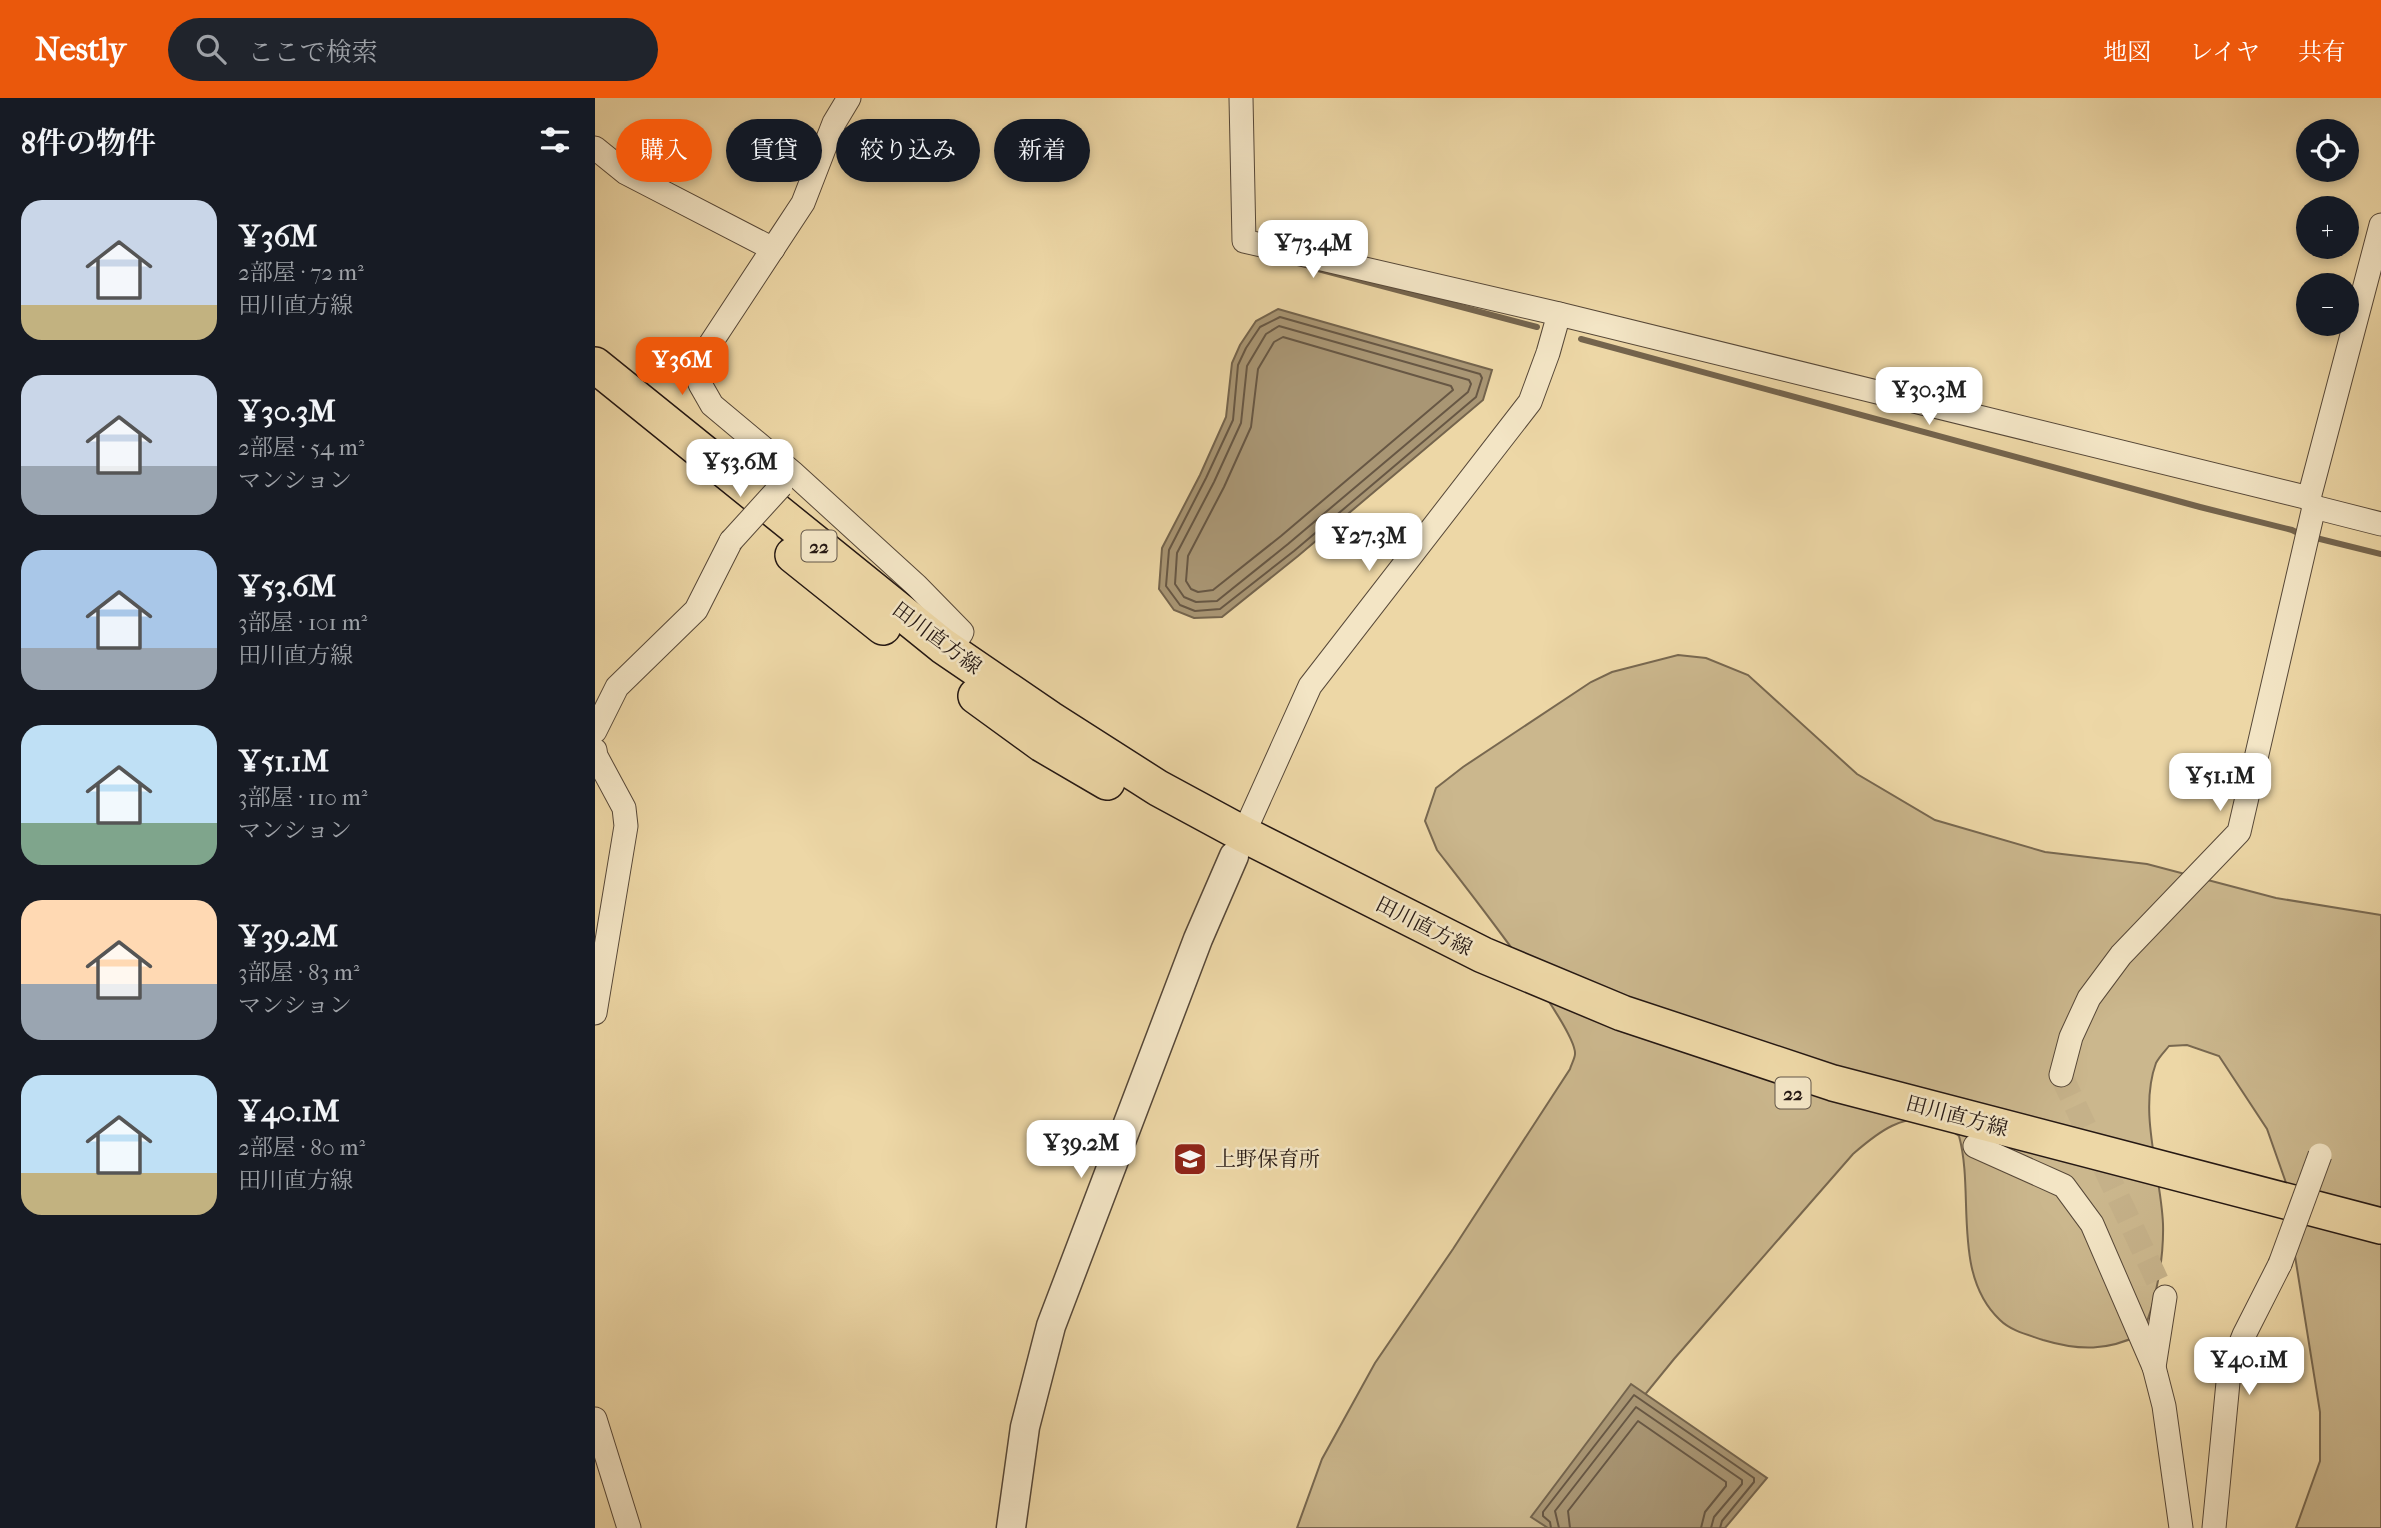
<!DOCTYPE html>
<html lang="ja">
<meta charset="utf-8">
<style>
:root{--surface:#171b24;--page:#20242c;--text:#f1f3f6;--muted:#9ea1a6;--accent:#ea580c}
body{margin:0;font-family:"IM FELL French Canon","Noto Serif JP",serif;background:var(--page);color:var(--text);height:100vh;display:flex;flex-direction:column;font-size:26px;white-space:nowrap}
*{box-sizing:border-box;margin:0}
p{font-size:23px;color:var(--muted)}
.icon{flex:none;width:38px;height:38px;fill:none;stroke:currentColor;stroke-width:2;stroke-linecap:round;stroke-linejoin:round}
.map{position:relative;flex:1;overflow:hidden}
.drawer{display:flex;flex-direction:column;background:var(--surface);width:595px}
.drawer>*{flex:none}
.hud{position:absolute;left:21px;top:21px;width:665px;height:63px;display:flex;gap:14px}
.controls{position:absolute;left:1701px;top:21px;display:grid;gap:14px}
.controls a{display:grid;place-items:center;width:63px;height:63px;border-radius:50%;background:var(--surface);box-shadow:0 4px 10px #0003;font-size:35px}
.price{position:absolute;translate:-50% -60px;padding:0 16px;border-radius:14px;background:#fff;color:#222;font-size:23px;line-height:46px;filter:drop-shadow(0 2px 4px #0008)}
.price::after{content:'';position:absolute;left:50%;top:42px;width:21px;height:16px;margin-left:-10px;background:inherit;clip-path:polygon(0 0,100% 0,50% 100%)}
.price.on{background:var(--accent);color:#fff}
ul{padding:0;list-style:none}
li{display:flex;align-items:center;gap:21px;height:175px;padding:0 21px}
li span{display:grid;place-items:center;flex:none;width:196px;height:140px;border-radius:21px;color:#555}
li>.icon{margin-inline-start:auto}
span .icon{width:84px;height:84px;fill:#fffc;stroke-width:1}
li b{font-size:30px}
h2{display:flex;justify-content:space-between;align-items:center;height:84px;padding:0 21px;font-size:30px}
.chip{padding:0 24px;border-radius:32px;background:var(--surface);box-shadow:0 4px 10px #0003;font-size:24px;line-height:63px}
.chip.on{background:var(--accent);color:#fff}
header{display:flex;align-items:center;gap:42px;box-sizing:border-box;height:98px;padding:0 35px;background:var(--accent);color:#fff}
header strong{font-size:33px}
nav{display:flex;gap:38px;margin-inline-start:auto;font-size:24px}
.search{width:490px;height:63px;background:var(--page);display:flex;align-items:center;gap:18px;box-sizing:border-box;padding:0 24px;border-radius:38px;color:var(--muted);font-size:26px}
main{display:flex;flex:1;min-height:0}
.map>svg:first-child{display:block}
.green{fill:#cbb78d;stroke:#786850;stroke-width:2}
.water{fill:#a99674;stroke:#74644d;stroke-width:2}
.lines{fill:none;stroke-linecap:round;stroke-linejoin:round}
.shore{stroke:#675744;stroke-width:2}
.stream{stroke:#74644d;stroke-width:6}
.minor-tunnel{stroke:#c5b189;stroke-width:23;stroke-dasharray:23 11;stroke-linecap:butt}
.minor-casing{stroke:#574838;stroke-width:25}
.tertiary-casing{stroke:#574838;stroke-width:31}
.primary-casing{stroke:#251813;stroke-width:38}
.minor{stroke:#f3e5c5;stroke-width:23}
.tertiary{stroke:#f3e5c5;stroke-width:28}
.primary{stroke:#edd7a6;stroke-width:35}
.minor-bridge-casing{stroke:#574838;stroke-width:25;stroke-linecap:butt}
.minor-bridge{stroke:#f3e5c5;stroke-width:23}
.labels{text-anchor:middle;stroke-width:5;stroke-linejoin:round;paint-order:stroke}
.shield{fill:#f3e5c5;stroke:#635648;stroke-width:2}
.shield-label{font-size:19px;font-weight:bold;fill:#251813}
.street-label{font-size:21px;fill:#251813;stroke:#f3e5c5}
.poi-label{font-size:21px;fill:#251813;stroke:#f3e5c5;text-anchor:start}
</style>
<header>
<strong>Nestly</strong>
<div class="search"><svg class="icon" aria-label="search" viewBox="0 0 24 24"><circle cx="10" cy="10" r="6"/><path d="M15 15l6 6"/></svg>ここで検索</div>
<nav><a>地図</a><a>レイヤ</a><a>共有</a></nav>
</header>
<main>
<section class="drawer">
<h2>8件の物件<svg class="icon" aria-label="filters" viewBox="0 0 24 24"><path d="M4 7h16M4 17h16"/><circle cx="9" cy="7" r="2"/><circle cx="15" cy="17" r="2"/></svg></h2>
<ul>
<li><span style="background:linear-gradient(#c9d6e8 75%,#c2b280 0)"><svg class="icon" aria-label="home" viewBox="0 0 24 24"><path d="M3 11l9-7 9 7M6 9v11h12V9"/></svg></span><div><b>¥36M</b><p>2部屋 · 72 m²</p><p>田川直方線</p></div></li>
<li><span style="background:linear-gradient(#c9d6e8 65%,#9aa5b1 0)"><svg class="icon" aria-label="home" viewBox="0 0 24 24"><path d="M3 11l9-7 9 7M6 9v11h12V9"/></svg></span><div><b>¥30.3M</b><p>2部屋 · 54 m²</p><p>マンション</p></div></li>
<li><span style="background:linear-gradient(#a9c7e8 70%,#9aa5b1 0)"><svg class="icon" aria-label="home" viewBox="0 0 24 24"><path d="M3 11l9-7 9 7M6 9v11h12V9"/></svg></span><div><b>¥53.6M</b><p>3部屋 · 101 m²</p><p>田川直方線</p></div></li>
<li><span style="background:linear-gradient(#bfe0f5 70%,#7fa58c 0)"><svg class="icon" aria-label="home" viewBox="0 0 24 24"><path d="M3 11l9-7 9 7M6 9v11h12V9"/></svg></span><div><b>¥51.1M</b><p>3部屋 · 110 m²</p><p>マンション</p></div></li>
<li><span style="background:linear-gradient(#ffd9b3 60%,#9aa5b1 0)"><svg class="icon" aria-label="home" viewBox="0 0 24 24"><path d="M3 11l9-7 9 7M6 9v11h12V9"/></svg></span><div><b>¥39.2M</b><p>3部屋 · 83 m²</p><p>マンション</p></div></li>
<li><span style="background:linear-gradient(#bfe0f5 70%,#c2b280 0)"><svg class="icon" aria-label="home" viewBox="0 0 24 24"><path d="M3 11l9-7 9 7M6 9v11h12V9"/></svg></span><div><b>¥40.1M</b><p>2部屋 · 80 m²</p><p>田川直方線</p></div></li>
</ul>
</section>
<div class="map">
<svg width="1786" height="1430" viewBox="0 0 1786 1430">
<rect width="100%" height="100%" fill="#edd7a6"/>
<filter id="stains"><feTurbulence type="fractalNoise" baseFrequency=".00286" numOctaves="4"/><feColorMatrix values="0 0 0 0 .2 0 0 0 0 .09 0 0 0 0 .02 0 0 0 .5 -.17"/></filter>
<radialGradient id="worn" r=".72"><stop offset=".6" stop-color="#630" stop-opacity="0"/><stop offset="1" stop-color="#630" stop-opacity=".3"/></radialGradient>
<!-- green -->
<path class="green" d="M 1083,557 L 1111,560 L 1153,577 L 1262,676 L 1340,722 L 1450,754 L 1552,766 L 1681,800 L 1786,817 L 1786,1430 L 1701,1430 L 1725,1363 L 1725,1314 L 1696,1133 L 1697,1109 L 1690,1082 L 1672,1031 L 1624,958 L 1592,947 L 1574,948 C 1570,953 1564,959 1561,965 C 1543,1014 1566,1076 1568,1126 C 1569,1160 1561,1205 1547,1236 C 1512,1253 1485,1253 1448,1242 C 1434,1237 1416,1233 1405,1222 C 1356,1176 1380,1096 1364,1038 C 1358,1034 1351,1028 1344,1025 C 1310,1012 1282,1035 1258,1056 L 1079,1261 L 1039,1310 L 971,1430 L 702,1430 L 727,1361 L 780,1265 L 858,1151 L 975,971 C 976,967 980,960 980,956 C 982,929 865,782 842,752 L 830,723 L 841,690 L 868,669 L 996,584 L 1017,574 Z"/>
<!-- water -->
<g class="water">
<path d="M 683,211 L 897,272 L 888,302 L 703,458 L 627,519 L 599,520 L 579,512 L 564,491 L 567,450 L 605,377 L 631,319 L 637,265 L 645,247 L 661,223 Z"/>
<path d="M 1036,1286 L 1172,1380 L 1130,1430 L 953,1430 L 936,1419 Z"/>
</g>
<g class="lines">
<!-- shore -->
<g class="shore">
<path d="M 685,219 L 885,276 L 887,280 L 881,299 L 699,453 L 625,511 L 600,513 L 585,507 L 571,488 L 574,452 L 611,380 L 638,322 L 643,267 L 651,250 L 665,229 Z"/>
<path d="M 684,228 L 874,282 L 876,286 L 873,294 L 693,446 L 622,503 L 601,504 L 589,499 L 580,486 L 582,455 L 619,384 L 646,325 L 652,268 L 671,236 Z"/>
<path d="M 688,239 L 856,288 L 858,292 L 686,438 L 618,492 L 603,494 L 596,491 L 591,483 L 593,458 L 629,389 L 656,329 L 663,271 L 679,244 Z"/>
<path d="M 956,1430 L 955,1424 L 948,1418 L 948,1414 L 1039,1297 L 1159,1380 L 1159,1384 L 1127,1423 L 1125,1430"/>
<path d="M 964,1430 L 960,1413 L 1041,1309 L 1147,1382 L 1147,1386 L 1119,1419 L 1116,1430"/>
<path d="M 975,1430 L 973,1413 L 1043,1323 L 1131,1384 L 1131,1388 L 1110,1414 L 1106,1430"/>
</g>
<!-- stream -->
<g class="stream">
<path d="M 723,171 L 942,229"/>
<path d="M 986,241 L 1605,409 L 1697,432 L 1707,437"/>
<path d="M 1717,439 L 1786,456"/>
</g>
<!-- minor-tunnel -->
<path class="minor-tunnel" d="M 1466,977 L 1570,1199"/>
<!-- minor casing -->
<g class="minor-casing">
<g id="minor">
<path d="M 254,0 L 239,25 L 208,105 L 106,260 L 105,286 L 117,307 L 197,374 L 322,488 L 367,534 L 355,553"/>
<path d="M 646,0 L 649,143 L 964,216 L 1714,400"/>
<path d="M 0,50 L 31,75 L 178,151"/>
<path d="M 1719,409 L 1786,426"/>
<path d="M 0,633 L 22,589 L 101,512 L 136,443"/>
<path d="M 0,652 L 1,658 L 29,710 L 31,728 L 0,915"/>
<path d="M 643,748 L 715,588 L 935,304 L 953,255 L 964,216"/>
<path d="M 1466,977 L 1476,939 L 1494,900 L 1526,857 L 1644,734 L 1719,409 L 1714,400 L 1786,127"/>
<path d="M 1380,1048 L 1469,1088 L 1497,1126 L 1559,1269 L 1569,1308 L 1586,1430"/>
<path d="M 1559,1269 L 1570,1199"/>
<path d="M 0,1321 L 34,1430"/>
<path d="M 1619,1430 L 1634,1274 L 1649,1237 L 1685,1166"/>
</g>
</g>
<!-- tertiary casing -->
<g class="tertiary-casing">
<path id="tertiary" d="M 416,1430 L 430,1329 L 456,1228 L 603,841 L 639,758"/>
</g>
<!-- primary casing -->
<g class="primary-casing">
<g id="primary">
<path d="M 0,267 L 348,548 L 455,621 L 563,690 L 648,736 L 888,857 L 1027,915 L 1238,985 L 1786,1128"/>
<path d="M 198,457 L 288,529"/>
<path d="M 381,598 L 447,646 L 512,684"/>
</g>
</g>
<!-- minor -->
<use href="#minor" class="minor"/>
<!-- tertiary -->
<use href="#tertiary" class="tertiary"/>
<!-- primary -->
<use href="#primary" class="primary"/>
<!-- minor-bridge casing -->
<g class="minor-bridge-casing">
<g id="minor-bridge">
<path d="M 136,443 L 186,388"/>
<path d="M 1685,1166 L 1725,1057"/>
</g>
</g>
<!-- minor-bridge -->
<use href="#minor-bridge" class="minor-bridge"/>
</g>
<!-- icons -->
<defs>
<g id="school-square" transform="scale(1.75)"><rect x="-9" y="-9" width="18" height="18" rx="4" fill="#8f2418" stroke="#f3e5c5"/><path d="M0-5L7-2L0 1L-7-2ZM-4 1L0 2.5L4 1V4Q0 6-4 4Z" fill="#fff"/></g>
</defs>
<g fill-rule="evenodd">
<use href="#school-square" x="595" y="1061"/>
</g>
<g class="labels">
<!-- shield labels -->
<g class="shield">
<rect x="206.5" y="432.5" width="35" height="31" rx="5"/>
<rect x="1180.5" y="979.5" width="35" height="31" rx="5"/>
</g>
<g class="shield-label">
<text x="224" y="455">22</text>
<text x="1198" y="1002">22</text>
</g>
<!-- street labels -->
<g class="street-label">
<text transform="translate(342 540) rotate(37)" y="7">田川直方線</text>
<text transform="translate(829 828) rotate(27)" y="7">田川直方線</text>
<text transform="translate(1362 1018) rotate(15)" y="7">田川直方線</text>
</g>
<!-- poi labels -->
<g class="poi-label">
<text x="620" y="1068">上野保育所</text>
</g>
</g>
<rect width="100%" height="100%" filter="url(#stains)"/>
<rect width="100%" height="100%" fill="url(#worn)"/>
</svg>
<div class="controls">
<a><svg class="icon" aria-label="locate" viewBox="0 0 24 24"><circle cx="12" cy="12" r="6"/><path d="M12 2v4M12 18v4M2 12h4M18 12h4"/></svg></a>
<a>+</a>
<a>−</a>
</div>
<b class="price" style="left:718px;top:182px">¥73.4M</b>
<b class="price on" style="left:87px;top:299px">¥36M</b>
<b class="price" style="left:1334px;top:329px">¥30.3M</b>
<b class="price" style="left:145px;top:401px">¥53.6M</b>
<b class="price" style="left:774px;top:475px">¥27.3M</b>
<b class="price" style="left:1625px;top:715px">¥51.1M</b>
<b class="price" style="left:486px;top:1082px">¥39.2M</b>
<b class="price" style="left:1654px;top:1299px">¥40.1M</b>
<div class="hud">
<a class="chip on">購入</a>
<a class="chip">賃貸</a>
<a class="chip">絞り込み</a>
<a class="chip">新着</a>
</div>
</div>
</main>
